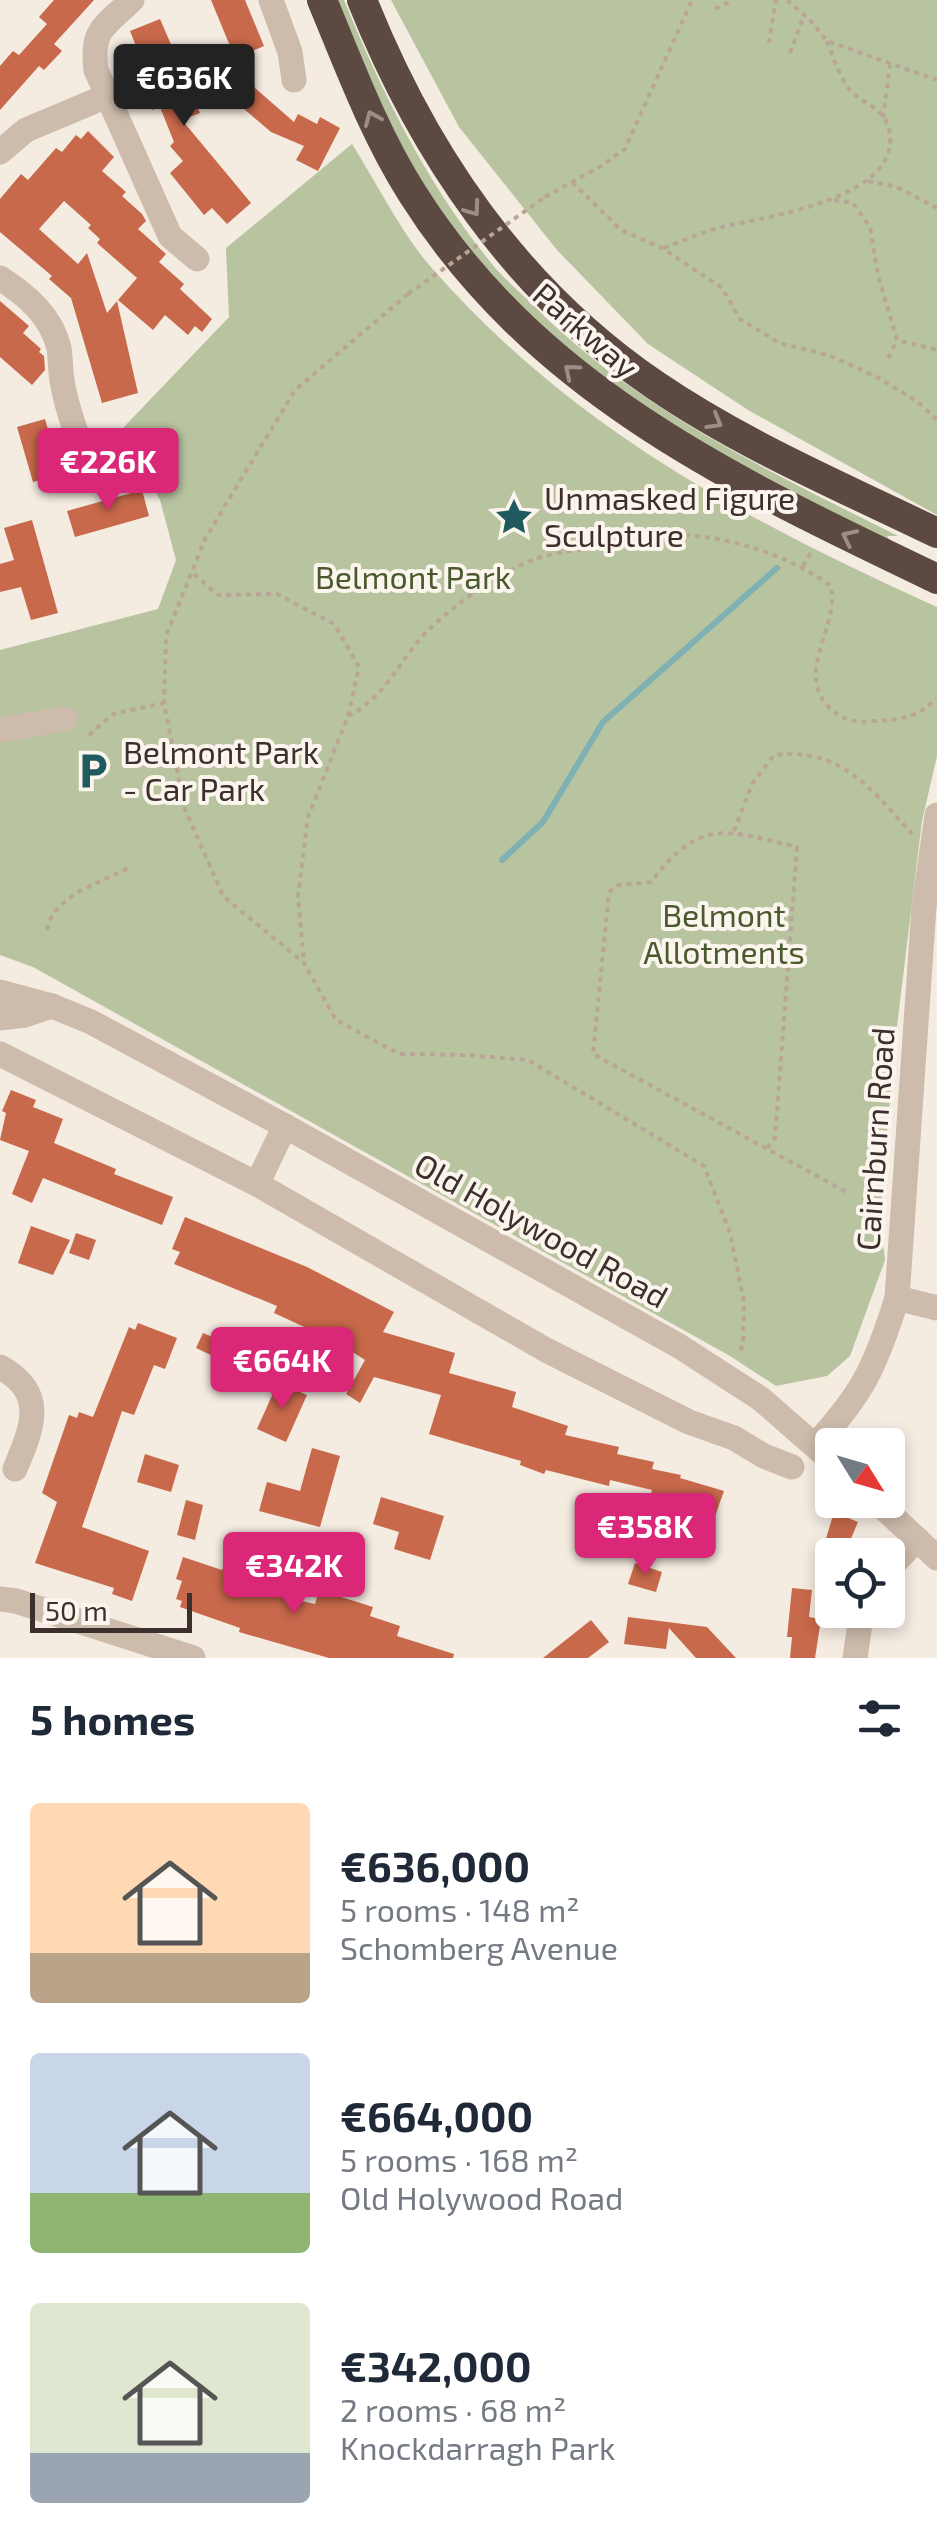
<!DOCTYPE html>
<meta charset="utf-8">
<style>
:root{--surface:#fff;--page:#f2f2f3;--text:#1f2937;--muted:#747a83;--accent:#db2777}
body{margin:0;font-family:"Exo 2",sans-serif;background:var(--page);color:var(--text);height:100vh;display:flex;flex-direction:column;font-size:38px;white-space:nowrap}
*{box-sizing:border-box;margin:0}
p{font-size:32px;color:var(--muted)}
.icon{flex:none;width:55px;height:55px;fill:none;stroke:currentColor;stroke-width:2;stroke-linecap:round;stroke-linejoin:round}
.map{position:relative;height:1658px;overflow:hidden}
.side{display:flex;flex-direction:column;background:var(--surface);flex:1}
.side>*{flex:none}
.needle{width:65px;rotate:127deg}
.controls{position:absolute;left:815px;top:1428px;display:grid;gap:20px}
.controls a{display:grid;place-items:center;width:90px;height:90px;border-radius:10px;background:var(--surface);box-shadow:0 5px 15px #0003;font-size:50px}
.scale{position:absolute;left:30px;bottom:25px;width:162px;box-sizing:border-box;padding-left:10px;border:5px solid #3b302b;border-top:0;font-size:28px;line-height:35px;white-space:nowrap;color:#3b302b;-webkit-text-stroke:8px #fbf5ee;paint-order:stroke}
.price{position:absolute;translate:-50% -85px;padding:0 22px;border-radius:10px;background:var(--accent);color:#fff;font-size:32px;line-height:65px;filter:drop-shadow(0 2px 5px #0008)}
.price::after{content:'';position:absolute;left:50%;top:60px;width:30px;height:22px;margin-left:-15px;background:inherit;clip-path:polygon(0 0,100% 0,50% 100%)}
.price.on{background:#222;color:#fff}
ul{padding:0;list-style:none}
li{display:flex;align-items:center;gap:30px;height:250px;padding:0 30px}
li span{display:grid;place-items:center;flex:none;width:280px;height:200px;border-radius:10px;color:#555}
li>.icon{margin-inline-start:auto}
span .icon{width:120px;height:120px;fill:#fffc;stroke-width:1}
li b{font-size:42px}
h2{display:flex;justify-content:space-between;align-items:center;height:120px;padding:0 30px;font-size:42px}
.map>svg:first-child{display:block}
.green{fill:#b8c4a0}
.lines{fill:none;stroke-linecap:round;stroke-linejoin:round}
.stream{stroke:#7fb0b2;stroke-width:6}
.building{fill:#c8694b}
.path{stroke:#b9a596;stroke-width:4;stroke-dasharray:5 5;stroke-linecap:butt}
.minor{stroke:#cdbbac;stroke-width:25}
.highway{stroke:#5c4a42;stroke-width:30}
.path-bridge{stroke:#b9a596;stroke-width:4;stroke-dasharray:5 5;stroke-linecap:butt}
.oneway{stroke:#9c8e87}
.labels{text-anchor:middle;stroke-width:8;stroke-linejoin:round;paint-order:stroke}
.street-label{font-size:32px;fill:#3b302b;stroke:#fbf5ee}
.poi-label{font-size:32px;fill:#3b302b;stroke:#fbf5ee;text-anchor:start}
.park-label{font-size:32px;fill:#4a5a2e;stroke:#fbf5ee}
</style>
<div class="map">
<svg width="937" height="1658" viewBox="0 0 937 1658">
<rect width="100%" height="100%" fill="#f4ebe1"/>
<!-- green -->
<g class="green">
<path d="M 330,0 L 344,0 C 382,93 428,186 492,264 C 504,279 521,293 535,307 C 638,410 769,471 898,536 L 887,536 L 894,546 L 737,470 L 596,381 L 454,238 L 399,152 Z"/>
<path d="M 391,0 L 937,0 L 937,515 L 748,410 L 648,344 L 557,250 L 459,127 Z"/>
<path d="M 352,144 C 376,182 402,234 430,266 C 569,426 746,521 937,607 L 937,756 L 922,821 L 894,1051 L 880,1218 L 885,1260 L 850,1356 L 827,1376 L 776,1386 L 730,1356 L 33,967 L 0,955 L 0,650 L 158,609 L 176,560 L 160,500 L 123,428 L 229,317 L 226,248 Z"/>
</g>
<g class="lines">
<!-- stream -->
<path class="stream" d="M 502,860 L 543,822 L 603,722 L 777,568"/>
</g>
<!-- building -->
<g class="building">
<path d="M 54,0 L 94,0 L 54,44 L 62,51 L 44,70 L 39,66 L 0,110 L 0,66 L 13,51 L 19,55 L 47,24 L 39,17 Z"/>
<path d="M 211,0 L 245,0 L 264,46 L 235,58 Z"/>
<path d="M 160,19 L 173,49 L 157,55 L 171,89 L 187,82 L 200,113 L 182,120 L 251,203 L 227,224 L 212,208 L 204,215 L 170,173 L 183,161 L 170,146 L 174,142 L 160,107 L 152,110 L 129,54 L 138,51 L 130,31 Z"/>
<path d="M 243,57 L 255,88 L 294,122 L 298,114 L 317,124 L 320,117 L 340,128 L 318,171 L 296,160 L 304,146 L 271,132 L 230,97 L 219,67 Z"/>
<path d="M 88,131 L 114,157 L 102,171 L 126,192 L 122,196 L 142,214 L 146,221 L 138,229 L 166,254 L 159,262 L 184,284 L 180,289 L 212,319 L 202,332 L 195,326 L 188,335 L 165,315 L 153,330 L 118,300 L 137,278 L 97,243 L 100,239 L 88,228 L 91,225 L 64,201 L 39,229 L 78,264 L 87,253 L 107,313 L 117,301 L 138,393 L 102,403 L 71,298 L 49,279 L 52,276 L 0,232 L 0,199 L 21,174 L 28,180 L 56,148 L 62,152 L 76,135 L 81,139 Z"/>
<path d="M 0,301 L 29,326 L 23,333 L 41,349 L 39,352 L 44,356 L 45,370 L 32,385 L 0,357 Z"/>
<path d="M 45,419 L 61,474 L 33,482 L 17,427 Z"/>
<path d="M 142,490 L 149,516 L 75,537 L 67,511 Z"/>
<path d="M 32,520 L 58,613 L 31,620 L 21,587 L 0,592 L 0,564 L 14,560 L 4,528 Z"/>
<path d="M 11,1090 L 36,1100 L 33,1107 L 63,1119 L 54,1143 L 116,1169 L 114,1174 L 173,1197 L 162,1225 L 43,1178 L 32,1203 L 12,1194 L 29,1151 L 0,1140 L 6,1113 L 2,1111 Z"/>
<path d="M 185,1217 L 307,1267 L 394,1312 L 383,1332 L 455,1353 L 449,1373 L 516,1392 L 512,1407 L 568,1426 L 565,1435 L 619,1447 L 617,1454 L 654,1462 L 652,1469 L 681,1475 L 680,1478 L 724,1491 L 709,1533 L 657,1516 L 661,1496 L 651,1494 L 652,1490 L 610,1480 L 609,1486 L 546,1470 L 544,1474 L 520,1465 L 521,1461 L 429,1434 L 441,1395 L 374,1377 L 360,1403 L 346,1394 L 365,1360 L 337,1342 L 274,1313 L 277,1306 L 174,1264 L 180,1252 L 172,1249 Z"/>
<path d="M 31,1226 L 70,1240 L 53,1275 L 18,1263 Z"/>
<path d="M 76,1233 L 96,1240 L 89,1260 L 69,1253 Z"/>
<path d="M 138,1323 L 177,1338 L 165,1369 L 154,1365 L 134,1415 L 122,1411 L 82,1527 L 149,1551 L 132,1601 L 112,1594 L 114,1588 L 35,1563 L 57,1502 L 42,1493 L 69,1415 L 77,1418 L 79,1412 L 93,1417 L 129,1327 L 135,1330 Z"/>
<path d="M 203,1333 L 222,1341 L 215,1357 L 196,1348 Z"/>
<path d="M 278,1382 L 307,1395 L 286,1442 L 257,1429 Z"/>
<path d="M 312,1448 L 340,1456 L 320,1527 L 259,1511 L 267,1482 L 300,1491 Z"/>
<path d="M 145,1454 L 179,1465 L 171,1492 L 137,1482 Z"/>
<path d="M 381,1497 L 444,1516 L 430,1560 L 394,1549 L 399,1532 L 373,1524 Z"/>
<path d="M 186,1500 L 203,1505 L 195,1540 L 177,1535 Z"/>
<path d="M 834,1512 L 858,1522 L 844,1555 L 821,1555 Z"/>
<path d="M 183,1557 L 222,1570 L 225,1562 L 248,1569 L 243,1583 L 285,1597 L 315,1604 L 319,1590 L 373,1607 L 370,1616 L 400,1626 L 397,1636 L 454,1654 L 453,1658 L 329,1658 L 239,1632 L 240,1628 L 180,1607 L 182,1601 L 176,1599 L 182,1581 L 176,1579 Z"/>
<path d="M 635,1563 L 662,1572 L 656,1592 L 628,1584 Z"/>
<path d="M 792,1588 L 812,1590 L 809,1617 L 821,1619 L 815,1658 L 790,1658 L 792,1637 L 787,1637 Z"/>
<path d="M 628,1617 L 707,1627 L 736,1658 L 696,1658 L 669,1628 L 666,1649 L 624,1644 Z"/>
<path d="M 591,1620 L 609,1642 L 588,1658 L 543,1658 Z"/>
</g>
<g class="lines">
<!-- path -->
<g class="path">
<path d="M 787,0 L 810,20 L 827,41 L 937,80"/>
<path d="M 715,9 L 733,0"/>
<path d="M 769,43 L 776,0"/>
<path d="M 790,53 L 804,15"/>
<path d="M 883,118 L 890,65"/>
<path d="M 868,181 L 897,187 L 937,208"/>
<path d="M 572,182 L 621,230 L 662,248 L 722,288 L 740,319 L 779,343 L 828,355 L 877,377 L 918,402 L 937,420"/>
<path d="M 545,197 L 601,166 L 625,149 L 692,0"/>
<path d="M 834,200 L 853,203 L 870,227 L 878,275 L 897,340 L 937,350"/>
<path d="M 664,248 C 683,241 702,232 722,227 C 765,217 910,198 888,126 C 883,107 861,103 850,90 C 839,76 833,57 827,41"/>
<path d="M 408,294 L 295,390 L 205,539 L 166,636 L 164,703 L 185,809 L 223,896 L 304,963 L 336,1020 L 399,1054 L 466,1055 L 528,1060 L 704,1166 L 730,1233 L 744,1302 L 743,1345 L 738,1355"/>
<path d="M 888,358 L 897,340"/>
<path d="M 803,566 L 813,549"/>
<path d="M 194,574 L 218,595 L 277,594 L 334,624 L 359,667 L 348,716 L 308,817 L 298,896 L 304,963"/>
<path d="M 348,716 C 390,695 402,652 436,623 C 466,596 500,572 538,558 C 553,553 569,552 583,549 C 615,542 649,534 681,535 C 733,537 790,556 831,586 C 840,624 797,669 826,704 C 840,720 853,723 874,721 C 900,720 919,717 937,698"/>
<path d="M 89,735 L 113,714 L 164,703"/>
<path d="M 734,831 L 752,784 L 774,755 C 840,747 871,788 912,834"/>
<path d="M 47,930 C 54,894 102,883 130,867"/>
<path d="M 767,1148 L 775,1138 L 797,847 C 726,830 700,817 651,882 L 619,885 L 609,892 L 593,1054 L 848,1193"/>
</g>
<!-- minor -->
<g class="minor">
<path d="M 132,0 C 104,27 91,29 96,70 L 170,236 L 197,259"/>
<path d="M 271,0 L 290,52 L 294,80"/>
<path d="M 0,152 L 26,130 L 107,96"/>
<path d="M 0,278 C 26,295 51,315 59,348 C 61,360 60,374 63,386 C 69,417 81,446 92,475"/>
<path d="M 0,730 L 65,719"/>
<path d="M 0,992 L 52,1006 L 91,1022 L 285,1126 L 679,1346 L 761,1399 L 832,1461"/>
<path d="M 0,1018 L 25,1015 L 52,1006"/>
<path d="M 0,1054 L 257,1184 L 546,1350 L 689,1422 L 734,1438 L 764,1456 L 792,1467"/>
<path d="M 257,1184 L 285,1126"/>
<path d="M 897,1298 L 937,1308"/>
<path d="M 0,1367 C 48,1393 32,1428 15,1469"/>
<path d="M 815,1445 C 863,1394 876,1365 897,1298 L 924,907 L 937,815"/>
<path d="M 875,1500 L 937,1558"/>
<path d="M 888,1570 L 917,1539"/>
<path d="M 0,1599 L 16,1601 L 193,1658"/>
<path d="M 855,1658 L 862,1610"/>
</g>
<!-- highway -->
<g class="highway">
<path d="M 322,0 C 349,65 374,133 412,193 C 536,390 735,482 937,579"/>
<path d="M 362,0 C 423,153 517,291 655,385 C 743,445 842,487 937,533"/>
</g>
<!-- path-bridge -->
<path class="path-bridge" d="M 408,294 L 545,197"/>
</g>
<!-- one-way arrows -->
<defs><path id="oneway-chevron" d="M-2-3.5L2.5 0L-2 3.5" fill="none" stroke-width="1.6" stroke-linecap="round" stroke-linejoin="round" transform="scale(2.5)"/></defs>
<g class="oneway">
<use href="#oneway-chevron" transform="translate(372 118) rotate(-113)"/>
<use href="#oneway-chevron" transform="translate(473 209) rotate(54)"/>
<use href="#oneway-chevron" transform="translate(571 371) rotate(-140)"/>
<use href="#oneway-chevron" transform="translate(715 422) rotate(30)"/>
<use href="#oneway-chevron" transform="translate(849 537) rotate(-154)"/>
</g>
<!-- icons -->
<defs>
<g id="sight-bare" transform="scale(3)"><path d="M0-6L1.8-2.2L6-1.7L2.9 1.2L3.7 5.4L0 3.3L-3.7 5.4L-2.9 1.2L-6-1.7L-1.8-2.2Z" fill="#1f5a5e" stroke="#fbf5ee" stroke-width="2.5" paint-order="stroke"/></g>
<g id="parking-bare" transform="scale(3)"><path d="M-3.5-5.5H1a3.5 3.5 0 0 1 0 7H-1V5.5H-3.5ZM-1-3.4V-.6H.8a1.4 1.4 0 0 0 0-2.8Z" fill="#1f5a5e" stroke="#fbf5ee" stroke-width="2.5" paint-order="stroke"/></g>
</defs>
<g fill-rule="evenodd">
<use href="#sight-bare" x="514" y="517"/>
<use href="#parking-bare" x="93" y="771"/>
</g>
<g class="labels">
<!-- street labels -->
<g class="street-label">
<text transform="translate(585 331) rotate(41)" y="11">Parkway</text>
<text transform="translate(876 1139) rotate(-86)" y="11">Cairnburn Road</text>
<text transform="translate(541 1231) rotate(29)" y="11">Old Holywood Road</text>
</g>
<!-- poi labels -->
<g class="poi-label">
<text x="544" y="510">Unmasked Figure<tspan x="544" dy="37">Sculpture</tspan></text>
<text x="123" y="764">Belmont Park<tspan x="123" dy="37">- Car Park</tspan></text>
</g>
<!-- park labels -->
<g class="park-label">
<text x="413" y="589">Belmont Park</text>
<text x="724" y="927">Belmont<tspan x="724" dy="37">Allotments</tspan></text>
</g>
</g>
</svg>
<div class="controls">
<a><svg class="needle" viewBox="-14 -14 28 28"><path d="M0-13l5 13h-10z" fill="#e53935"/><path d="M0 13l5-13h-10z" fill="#747a83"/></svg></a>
<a><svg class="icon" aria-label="locate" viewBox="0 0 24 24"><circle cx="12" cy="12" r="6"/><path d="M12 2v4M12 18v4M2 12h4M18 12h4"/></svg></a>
</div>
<div class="scale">50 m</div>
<b class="price on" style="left:184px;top:129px">€636K</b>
<b class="price" style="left:108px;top:513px">€226K</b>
<b class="price" style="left:282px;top:1412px">€664K</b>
<b class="price" style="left:645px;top:1578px">€358K</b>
<b class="price" style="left:294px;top:1617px">€342K</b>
</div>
<section class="side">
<h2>5 homes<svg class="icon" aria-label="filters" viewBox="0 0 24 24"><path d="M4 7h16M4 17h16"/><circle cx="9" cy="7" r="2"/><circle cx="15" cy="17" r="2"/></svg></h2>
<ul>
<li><span style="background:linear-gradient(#ffd9b3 75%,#b9a48a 0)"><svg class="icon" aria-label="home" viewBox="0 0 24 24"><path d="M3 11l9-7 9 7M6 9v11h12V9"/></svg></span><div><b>€636,000</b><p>5 rooms · 148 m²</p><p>Schomberg Avenue</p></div></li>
<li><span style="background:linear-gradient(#c9d6e8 70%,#8fb573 0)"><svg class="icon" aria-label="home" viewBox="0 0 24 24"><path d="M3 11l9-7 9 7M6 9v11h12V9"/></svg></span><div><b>€664,000</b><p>5 rooms · 168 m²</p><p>Old Holywood Road</p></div></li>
<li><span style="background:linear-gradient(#dfe7d0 75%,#9aa5b1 0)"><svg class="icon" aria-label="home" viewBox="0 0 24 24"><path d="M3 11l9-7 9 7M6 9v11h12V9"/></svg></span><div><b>€342,000</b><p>2 rooms · 68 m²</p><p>Knockdarragh Park</p></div></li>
</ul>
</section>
